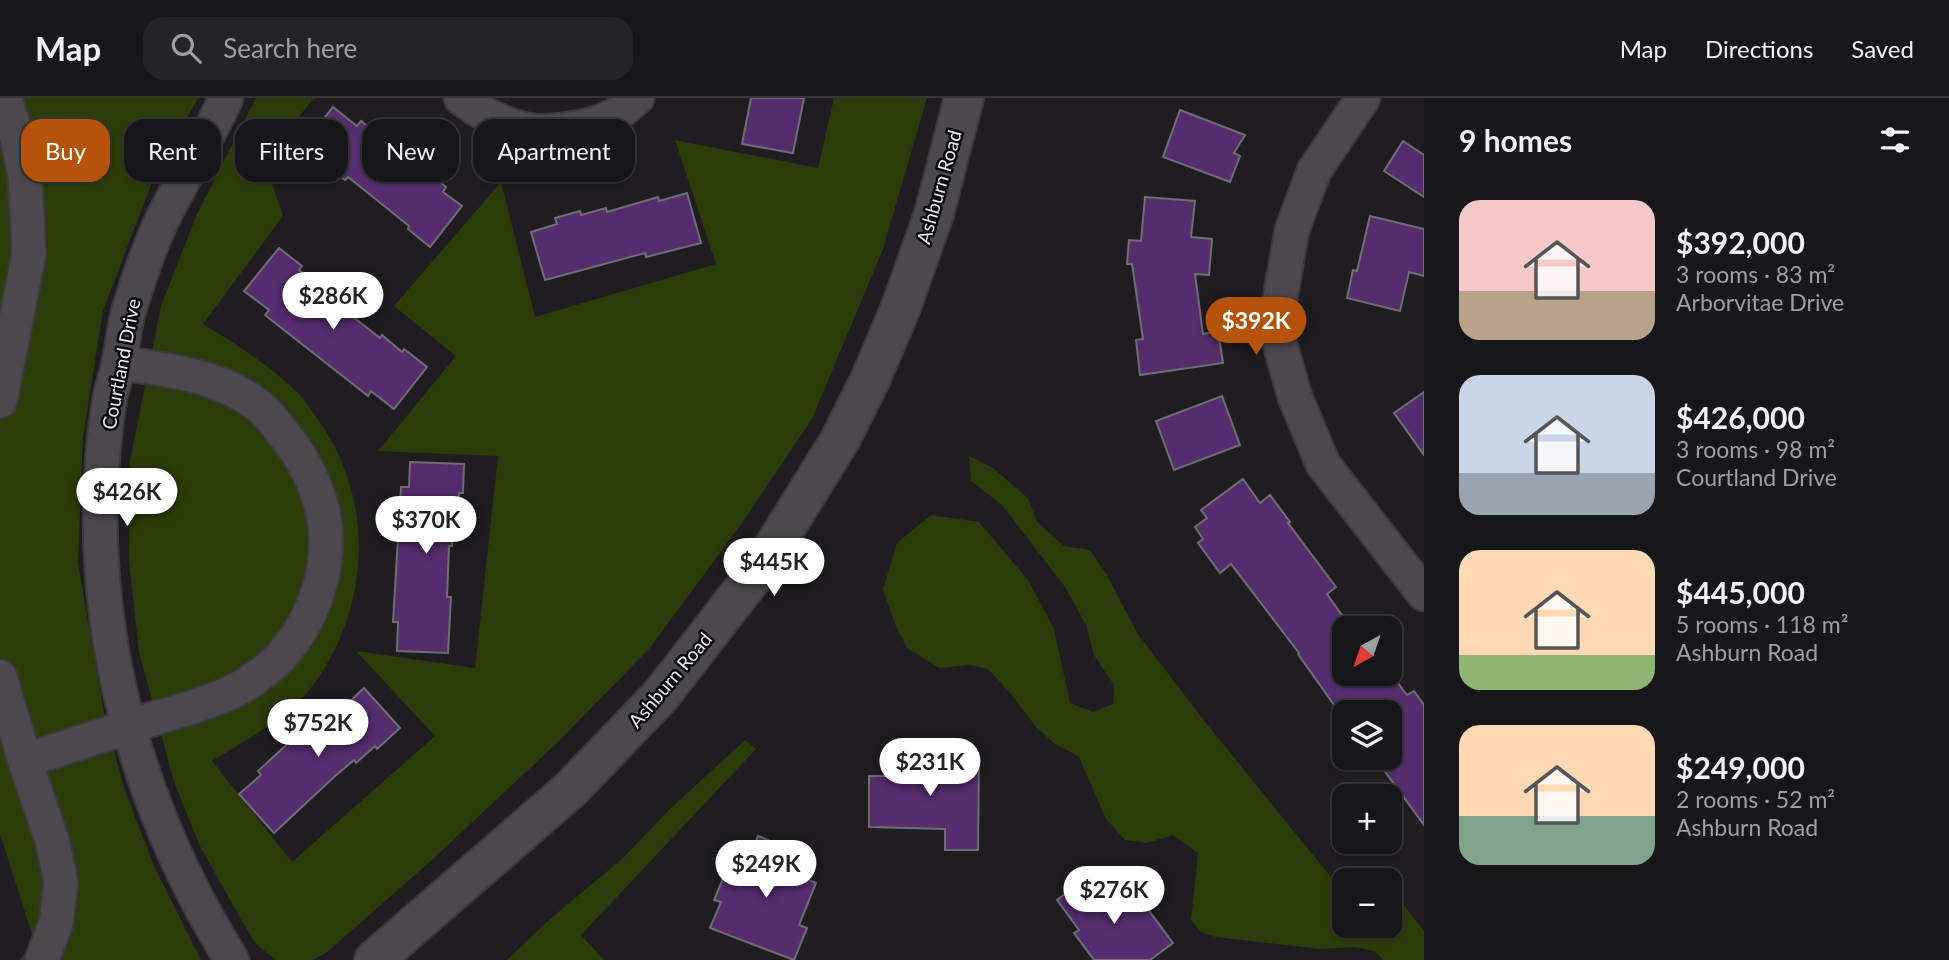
<!DOCTYPE html>
<meta charset="utf-8">
<style>
:root{--surface:#171619;--page:#242326;--text:#f1f3f6;--muted:#9e9fa2;--line:#363538;--accent:#b45309}
body{margin:0;font-family:Lato,sans-serif;background:var(--page);color:var(--text);height:100vh;display:flex;flex-direction:column;font-size:26px;white-space:nowrap}
*{box-sizing:border-box;margin:0}
p{font-size:23px;color:var(--muted)}
.icon{flex:none;width:38px;height:38px;fill:none;stroke:currentColor;stroke-width:2;stroke-linecap:round;stroke-linejoin:round}
.map{position:relative;flex:1;overflow:hidden}
.details{display:flex;flex-direction:column;background:var(--surface);width:525px}
.details>*{flex:none}
.hud{position:absolute;left:21px;top:21px;width:665px;height:63px;display:flex;gap:14px}
.needle{width:46px;rotate:220deg}
.tools{position:absolute;left:1332px;top:518px;display:grid;gap:14px}
.tools a{display:grid;place-items:center;width:70px;height:70px;border-radius:14px;background:var(--surface);box-shadow:0 2px 5px #0004,0 0 0 2px var(--line);font-size:35px}
.price{position:absolute;translate:-50% -60px;padding:0 16px;border-radius:24px;background:#fff;color:#222;font-size:23px;line-height:46px;filter:drop-shadow(0 2px 4px #0008)}
.price::after{content:'';position:absolute;left:50%;top:42px;width:21px;height:16px;margin-left:-10px;background:inherit;clip-path:polygon(0 0,100% 0,50% 100%)}
.price.active{background:var(--accent);color:#fff}
ul{padding:0;list-style:none}
li{display:flex;align-items:center;gap:21px;height:175px;padding:0 35px}
li span{display:grid;place-items:center;flex:none;width:196px;height:140px;border-radius:21px;color:#555}
li>.icon{margin-inline-start:auto}
span .icon{width:84px;height:84px;fill:#fffc;stroke-width:1}
li b{font-size:30px}
h2{display:flex;justify-content:space-between;align-items:center;height:84px;padding:0 35px;font-size:30px}
.chip{padding:0 24px;border-radius:21px;background:var(--surface);box-shadow:0 2px 5px #0004,0 0 0 2px var(--line);font-size:24px;line-height:63px}
.chip.active{background:var(--accent);color:#fff}
header{display:flex;align-items:center;gap:42px;box-sizing:border-box;height:98px;padding:0 35px;background:var(--surface);border-bottom:2px solid var(--line)}
header strong{font-size:33px}
nav{display:flex;gap:38px;margin-inline-start:auto;font-size:24px}
.search{width:490px;height:63px;background:var(--page);display:flex;align-items:center;gap:18px;box-sizing:border-box;padding:0 24px;border-radius:21px;color:var(--muted);font-size:26px}
main{display:flex;flex:1;min-height:0}
.map>svg:first-child{display:block}
.green{fill:#2b3c08}
.building{fill:#552c6e;stroke:#706d72;stroke-width:2}
.lines{fill:none;stroke-linecap:round;stroke-linejoin:round}
.minor-casing{stroke:#3b393d;stroke-width:37}
.tertiary-casing{stroke:#3b393d;stroke-width:42}
.minor{stroke:#4c494e;stroke-width:33}
.tertiary{stroke:#4c494e;stroke-width:38}
.labels{text-anchor:middle;stroke-width:5;stroke-linejoin:round;paint-order:stroke}
.street-label{font-size:19px;fill:#eeecef;stroke:#080709}
</style>
<header>
<strong>Map</strong>
<div class="search"><svg class="icon" aria-label="search" viewBox="0 0 24 24"><circle cx="10" cy="10" r="6"/><path d="M15 15l6 6"/></svg>Search here</div>
<nav><a>Map</a><a>Directions</a><a>Saved</a></nav>
</header>
<main>
<div class="map">
<svg width="1424" height="862" viewBox="0 0 1424 862">
<rect width="100%" height="100%" fill="#1f1d21"/>
<!-- green -->
<g class="green">
<path d="M 0,0 L 198,0 L 154,79 L 103,213 L 83,338 L 78,465 L 105,620 L 124,690 L 154,768 L 201,862 L 20,862 L 34,842 L 0,736 Z"/>
<path d="M 256,0 L 314,0 L 264,62 L 283,118 L 203,226 C 236,246 269,267 298,295 C 305,302 311,312 317,320 C 374,398 372,504 316,583 C 291,619 248,640 212,663 L 292,764 L 435,638 L 356,553 L 475,570 L 498,358 L 378,353 L 456,258 L 394,208 L 501,84 L 535,219 L 716,166 L 675,42 L 818,70 L 834,0 L 927,0 L 883,151 L 812,321 L 742,425 L 649,551 L 557,645 L 433,761 L 326,855 L 312,862 L 276,862 L 256,846 L 239,818 L 200,748 L 174,684 L 139,554 L 129,464 L 130,363 L 161,208 L 197,116 Z"/>
<path d="M 969,358 L 993,370 L 1028,400 L 1037,424 L 1064,448 L 1090,452 L 1107,477 L 1137,535 L 1206,625 L 1339,789 L 1344,791 L 1344,828 L 1390,828 L 1390,790 L 1424,833 L 1424,862 L 1384,862 L 1374,853 L 1354,849 L 1320,851 L 1216,839 L 1201,834 L 1191,822 L 1198,755 L 1173,737 L 1147,745 L 1125,742 L 1106,721 L 1079,659 L 1054,645 L 1036,629 L 1011,596 L 988,571 L 970,567 L 939,570 L 907,550 L 895,526 L 883,491 L 897,445 L 931,417 L 979,424 L 1028,482 L 1054,531 L 1070,605 L 1093,614 L 1113,606 L 1114,587 L 1094,557 L 1086,527 L 1065,489 L 1002,407 L 971,383 Z"/>
<path d="M 745,642 L 756,651 L 581,837 L 604,862 L 507,862 L 550,821 L 622,761 L 670,711 Z"/>
</g>
<!-- building -->
<g class="building">
<path d="M 751,0 L 804,0 L 793,55 L 742,46 Z"/>
<path d="M 333,9 L 357,28 L 361,23 L 423,73 L 424,71 L 446,89 L 443,94 L 462,108 L 430,149 L 408,131 L 409,128 L 368,95 L 348,79 L 345,82 L 301,50 Z"/>
<path d="M 1180,12 L 1245,37 L 1234,55 L 1240,58 L 1230,84 L 1163,59 Z"/>
<path d="M 1403,43 L 1424,57 L 1424,99 L 1384,73 Z"/>
<path d="M 687,95 L 701,145 L 646,159 L 645,155 L 545,182 L 531,134 L 557,126 L 555,120 L 580,113 L 581,117 L 606,110 L 607,114 L 658,99 L 659,103 Z"/>
<path d="M 1145,99 L 1195,103 L 1191,139 L 1212,141 L 1209,177 L 1195,176 L 1203,236 L 1218,233 L 1223,265 L 1140,277 L 1136,242 L 1143,241 L 1132,166 L 1127,166 L 1129,142 L 1141,143 Z"/>
<path d="M 1370,118 L 1424,131 L 1424,178 L 1409,174 L 1400,213 L 1347,200 L 1353,172 L 1357,173 Z"/>
<path d="M 279,150 L 302,168 L 299,172 L 320,188 L 318,191 L 380,240 L 382,237 L 402,254 L 404,251 L 427,269 L 394,311 L 371,293 L 368,298 L 265,217 L 269,212 L 244,193 Z"/>
<path d="M 1424,294 L 1424,357 L 1394,315 Z"/>
<path d="M 1222,298 L 1240,347 L 1174,372 L 1156,323 Z"/>
<path d="M 410,364 L 464,366 L 463,395 L 459,395 L 458,422 L 453,422 L 452,448 L 449,448 L 447,499 L 451,499 L 448,555 L 397,553 L 398,524 L 393,524 L 401,389 L 409,389 Z"/>
<path d="M 1243,381 L 1260,405 L 1270,397 L 1290,424 L 1288,425 L 1336,489 L 1327,496 L 1351,530 L 1344,530 L 1344,576 L 1391,576 L 1407,597 L 1414,593 L 1424,607 L 1424,727 L 1375,660 L 1390,660 L 1390,614 L 1344,614 L 1344,618 L 1339,614 L 1298,556 L 1299,555 L 1231,466 L 1220,475 L 1198,445 L 1203,441 L 1195,429 L 1207,420 L 1201,412 Z"/>
<path d="M 364,590 L 400,630 L 377,651 L 375,648 L 356,665 L 354,662 L 334,679 L 274,735 L 239,696 L 261,677 L 258,673 L 296,638 L 298,641 L 337,606 L 342,611 Z"/>
<path d="M 916,652 L 948,652 L 948,660 L 979,660 L 978,752 L 945,752 L 945,731 L 869,729 L 869,678 L 887,678 L 887,672 L 916,672 Z"/>
<path d="M 758,738 L 802,756 L 794,775 L 816,785 L 799,827 L 807,830 L 794,862 L 710,830 L 721,804 L 714,802 L 726,773 L 738,778 L 740,773 L 743,774 Z"/>
<path d="M 1079,785 L 1091,801 L 1108,788 L 1120,805 L 1135,794 L 1173,845 L 1150,862 L 1094,862 L 1074,835 L 1079,832 L 1057,802 Z"/>
</g>
<g class="lines">
<!-- minor casing -->
<g class="minor-casing">
<g id="minor">
<path d="M 226,0 C 207,42 182,81 162,122 C 149,150 138,182 129,212 C 124,228 123,247 119,264 C 117,277 111,291 109,305 C 79,500 128,696 232,862"/>
<path d="M 461,0 C 478,13 498,24 519,30 C 545,38 592,30 615,17 C 623,12 630,5 637,0"/>
<path d="M 1363,0 L 1314,73 L 1292,132 L 1275,229 L 1295,299 L 1323,366 L 1424,496"/>
<path d="M 0,303 L 29,156 L 25,78 L 16,36 L 5,0"/>
<path d="M 0,579 L 25,663 L 53,745 L 61,785 L 56,825 L 42,862"/>
<path d="M 25,663 C 69,648 112,634 156,620 C 189,610 225,601 254,581 C 307,546 337,473 322,410 C 316,387 304,363 290,344 C 279,330 269,315 255,305 C 215,276 166,272 119,265"/>
</g>
</g>
<!-- tertiary casing -->
<g class="tertiary-casing">
<path id="tertiary" d="M 374,862 L 571,691 L 662,596 L 765,463 L 840,342 L 871,280 L 901,209 L 934,116 L 964,0"/>
</g>
<!-- minor -->
<use href="#minor" class="minor"/>
<!-- tertiary -->
<use href="#tertiary" class="tertiary"/>
</g>
<g class="labels">
<!-- street labels -->
<g class="street-label">
<text transform="translate(939 89) rotate(-74)" y="7">Ashburn Road</text>
<text transform="translate(121 266) rotate(-79)" y="7">Courtland Drive</text>
<text transform="translate(670 582) rotate(-50)" y="7">Ashburn Road</text>
</g>
</g>
</svg>
<div class="tools">
<a><svg class="needle" viewBox="-14 -14 28 28"><path d="M0-13l5 13h-10z" fill="#e53935"/><path d="M0 13l5-13h-10z" fill="#9e9fa2"/></svg></a>
<a><svg class="icon" aria-label="layers" viewBox="0 0 24 24"><path d="M12 4l9 5-9 5-9-5zM3 14l9 5 9-5"/></svg></a>
<a>+</a>
<a>−</a>
</div>
<b class="price" style="left:333px;top:234px">$286K</b>
<b class="price active" style="left:1256px;top:259px">$392K</b>
<b class="price" style="left:127px;top:430px">$426K</b>
<b class="price" style="left:426px;top:458px">$370K</b>
<b class="price" style="left:774px;top:500px">$445K</b>
<b class="price" style="left:318px;top:661px">$752K</b>
<b class="price" style="left:930px;top:700px">$231K</b>
<b class="price" style="left:766px;top:802px">$249K</b>
<b class="price" style="left:1114px;top:828px">$276K</b>
<div class="hud">
<a class="chip active">Buy</a>
<a class="chip">Rent</a>
<a class="chip">Filters</a>
<a class="chip">New</a>
<a class="chip">Apartment</a>
</div>
</div>
<section class="details">
<h2>9 homes<svg class="icon" aria-label="filters" viewBox="0 0 24 24"><path d="M4 7h16M4 17h16"/><circle cx="9" cy="7" r="2"/><circle cx="15" cy="17" r="2"/></svg></h2>
<ul>
<li><span style="background:linear-gradient(#f6c9c9 65%,#b9a48a 0)"><svg class="icon" aria-label="home" viewBox="0 0 24 24"><path d="M3 11l9-7 9 7M6 9v11h12V9"/></svg></span><div><b>$392,000</b><p>3 rooms · 83 m²</p><p>Arborvitae Drive</p></div></li>
<li><span style="background:linear-gradient(#c9d6e8 70%,#9aa5b1 0)"><svg class="icon" aria-label="home" viewBox="0 0 24 24"><path d="M3 11l9-7 9 7M6 9v11h12V9"/></svg></span><div><b>$426,000</b><p>3 rooms · 98 m²</p><p>Courtland Drive</p></div></li>
<li><span style="background:linear-gradient(#ffd9b3 75%,#8fb573 0)"><svg class="icon" aria-label="home" viewBox="0 0 24 24"><path d="M3 11l9-7 9 7M6 9v11h12V9"/></svg></span><div><b>$445,000</b><p>5 rooms · 118 m²</p><p>Ashburn Road</p></div></li>
<li><span style="background:linear-gradient(#ffd9b3 65%,#7fa58c 0)"><svg class="icon" aria-label="home" viewBox="0 0 24 24"><path d="M3 11l9-7 9 7M6 9v11h12V9"/></svg></span><div><b>$249,000</b><p>2 rooms · 52 m²</p><p>Ashburn Road</p></div></li>
</ul>
</section>
</main>
